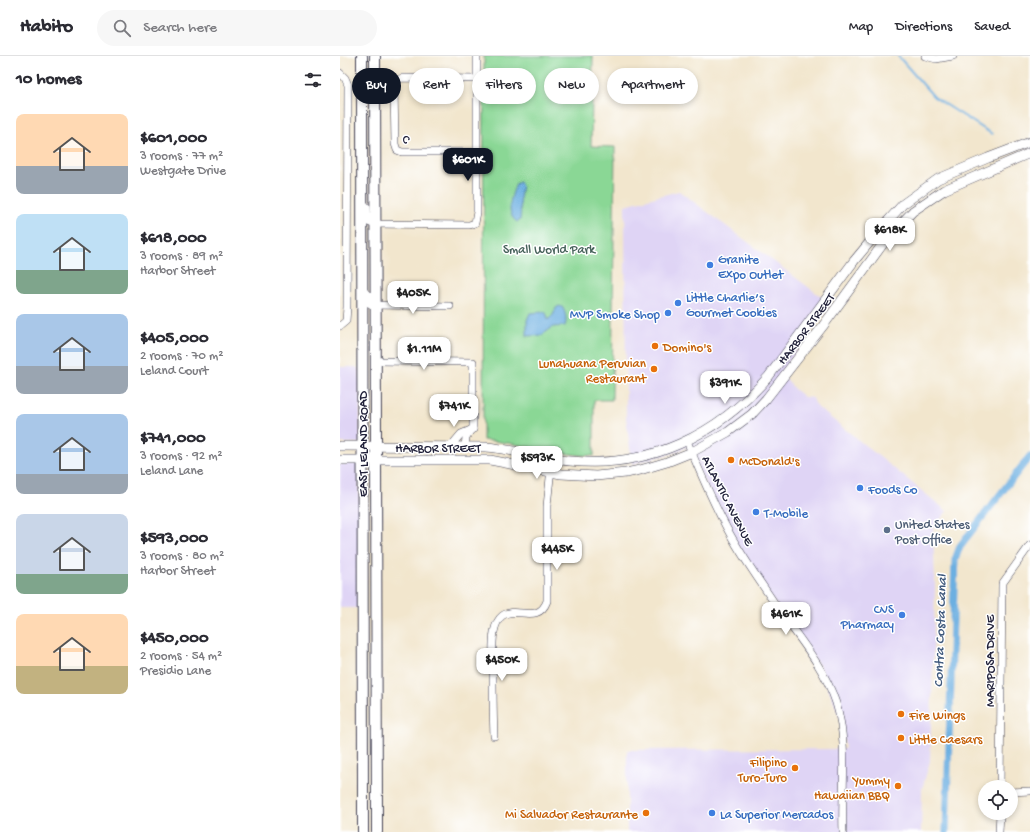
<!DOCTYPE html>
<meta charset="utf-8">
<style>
:root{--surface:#fff;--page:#f7f7f7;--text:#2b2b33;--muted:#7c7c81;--line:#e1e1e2;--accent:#111827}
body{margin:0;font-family:"Gochi Hand",sans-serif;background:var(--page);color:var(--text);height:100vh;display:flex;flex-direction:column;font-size:15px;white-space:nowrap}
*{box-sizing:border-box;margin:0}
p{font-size:13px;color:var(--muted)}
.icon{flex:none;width:22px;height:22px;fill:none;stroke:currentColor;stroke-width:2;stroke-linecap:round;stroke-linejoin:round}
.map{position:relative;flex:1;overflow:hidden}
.drawer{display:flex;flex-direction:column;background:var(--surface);width:340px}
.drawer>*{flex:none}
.hud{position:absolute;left:12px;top:12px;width:380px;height:36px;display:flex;gap:8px}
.tools{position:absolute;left:638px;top:724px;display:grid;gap:8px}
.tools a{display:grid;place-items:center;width:40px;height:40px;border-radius:50%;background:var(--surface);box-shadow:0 2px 6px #0003;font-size:20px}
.price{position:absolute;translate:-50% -34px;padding:0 9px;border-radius:8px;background:#fff;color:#222;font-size:13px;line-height:26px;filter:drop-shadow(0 1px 2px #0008)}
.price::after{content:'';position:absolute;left:50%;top:24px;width:12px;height:9px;margin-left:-6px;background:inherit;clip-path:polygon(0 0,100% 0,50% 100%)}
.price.active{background:var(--accent);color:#fff}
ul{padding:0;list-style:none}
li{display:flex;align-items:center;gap:12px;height:100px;padding:0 16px}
li span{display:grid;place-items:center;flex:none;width:112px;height:80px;border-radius:8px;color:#555}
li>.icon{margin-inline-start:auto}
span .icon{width:48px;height:48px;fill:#fffc;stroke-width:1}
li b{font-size:17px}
h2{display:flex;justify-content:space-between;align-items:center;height:48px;padding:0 16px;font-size:17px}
.pill{padding:0 14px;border-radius:18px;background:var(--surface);box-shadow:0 2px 6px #0003;font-size:14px;line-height:36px}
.pill.active{background:var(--accent);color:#fff}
header{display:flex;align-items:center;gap:24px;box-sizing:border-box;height:56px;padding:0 20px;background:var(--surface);border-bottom:1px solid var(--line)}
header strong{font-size:19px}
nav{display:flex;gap:22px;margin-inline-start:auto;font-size:14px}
.search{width:280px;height:36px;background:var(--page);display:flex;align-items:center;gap:10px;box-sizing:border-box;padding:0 14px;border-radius:22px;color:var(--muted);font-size:15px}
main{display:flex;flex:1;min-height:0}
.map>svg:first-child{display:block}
.built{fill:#dfd4f5}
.green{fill:#8ad795;stroke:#567c68}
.water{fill:#6cafe1;stroke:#47688e}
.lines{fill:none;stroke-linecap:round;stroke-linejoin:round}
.stream{stroke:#6cafe1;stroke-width:2}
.canal{stroke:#6cafe1;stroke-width:7}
.minor-casing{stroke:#413f51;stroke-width:8}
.tertiary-casing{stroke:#413f51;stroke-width:10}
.secondary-casing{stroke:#413f51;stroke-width:12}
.minor{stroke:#fff;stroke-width:7}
.tertiary{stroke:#fff;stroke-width:9}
.secondary{stroke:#fff;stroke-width:10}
.shop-dot{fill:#3f7fe0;stroke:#fff;stroke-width:1.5}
.food-dot{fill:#e8710a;stroke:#fff;stroke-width:1.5}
.service-dot{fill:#5c6f8a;stroke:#fff;stroke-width:1.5}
.labels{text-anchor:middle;stroke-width:3;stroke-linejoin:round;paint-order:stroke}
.street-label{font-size:13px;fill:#22223b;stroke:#fff}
.park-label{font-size:13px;fill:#46615a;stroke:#fff}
.shop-label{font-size:13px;fill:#366cbe;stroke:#fff;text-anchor:start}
.food-label{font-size:13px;fill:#c56008;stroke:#fff;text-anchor:start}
.service-label{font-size:13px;fill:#4e5e75;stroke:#fff;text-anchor:start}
.water-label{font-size:14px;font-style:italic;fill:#405a7d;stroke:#fff}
</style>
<header>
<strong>Habito</strong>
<div class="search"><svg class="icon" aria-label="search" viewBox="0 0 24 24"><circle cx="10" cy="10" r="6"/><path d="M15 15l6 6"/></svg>Search here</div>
<nav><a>Map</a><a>Directions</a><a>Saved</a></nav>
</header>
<main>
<section class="drawer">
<h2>10 homes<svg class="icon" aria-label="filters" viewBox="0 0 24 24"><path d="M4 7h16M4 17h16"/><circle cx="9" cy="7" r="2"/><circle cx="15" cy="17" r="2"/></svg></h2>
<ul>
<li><span style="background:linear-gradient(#ffd9b3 65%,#9aa5b1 0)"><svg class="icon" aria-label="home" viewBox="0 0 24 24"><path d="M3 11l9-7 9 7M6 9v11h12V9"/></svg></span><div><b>$601,000</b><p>3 rooms · 77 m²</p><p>Westgate Drive</p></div></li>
<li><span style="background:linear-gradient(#bfe0f5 70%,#7fa58c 0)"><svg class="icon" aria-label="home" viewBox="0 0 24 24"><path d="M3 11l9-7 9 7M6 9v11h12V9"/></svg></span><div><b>$618,000</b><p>3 rooms · 89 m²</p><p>Harbor Street</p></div></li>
<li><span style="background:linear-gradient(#a9c7e8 65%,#9aa5b1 0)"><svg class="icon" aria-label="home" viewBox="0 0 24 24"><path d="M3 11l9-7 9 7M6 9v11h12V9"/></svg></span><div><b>$405,000</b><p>2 rooms · 70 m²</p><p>Leland Court</p></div></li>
<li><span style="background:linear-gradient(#a9c7e8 75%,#9aa5b1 0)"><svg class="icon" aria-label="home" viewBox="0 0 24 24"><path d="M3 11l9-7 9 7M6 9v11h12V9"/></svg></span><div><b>$741,000</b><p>3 rooms · 92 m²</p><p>Leland Lane</p></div></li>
<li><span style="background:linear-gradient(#c9d6e8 75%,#7fa58c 0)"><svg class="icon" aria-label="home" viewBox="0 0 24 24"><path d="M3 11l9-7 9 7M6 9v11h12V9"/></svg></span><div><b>$593,000</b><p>3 rooms · 80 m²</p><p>Harbor Street</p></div></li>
<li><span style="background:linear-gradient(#ffd9b3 65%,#c2b280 0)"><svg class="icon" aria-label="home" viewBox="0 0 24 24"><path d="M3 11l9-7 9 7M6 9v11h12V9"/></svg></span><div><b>$450,000</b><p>2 rooms · 54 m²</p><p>Presidio Lane</p></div></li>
</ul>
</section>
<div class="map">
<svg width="690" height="776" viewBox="0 0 690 776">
<rect width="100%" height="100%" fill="#fff"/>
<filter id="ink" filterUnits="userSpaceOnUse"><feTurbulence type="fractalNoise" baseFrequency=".025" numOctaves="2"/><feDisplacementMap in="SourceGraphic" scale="8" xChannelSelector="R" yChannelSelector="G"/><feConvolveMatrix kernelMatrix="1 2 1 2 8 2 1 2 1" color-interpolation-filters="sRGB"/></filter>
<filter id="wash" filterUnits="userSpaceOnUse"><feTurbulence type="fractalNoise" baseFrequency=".012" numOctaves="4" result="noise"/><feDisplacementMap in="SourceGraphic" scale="16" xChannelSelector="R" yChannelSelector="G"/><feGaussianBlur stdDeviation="0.9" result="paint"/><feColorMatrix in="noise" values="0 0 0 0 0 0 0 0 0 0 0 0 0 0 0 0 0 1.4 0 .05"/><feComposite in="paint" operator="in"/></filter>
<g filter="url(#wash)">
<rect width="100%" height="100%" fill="#f2e6cd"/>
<!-- built -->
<g class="built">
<path d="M 339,135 L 491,248 L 439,319 L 449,326 L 454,333 L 464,341 L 473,342 L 476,350 L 607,455 L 593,473 L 595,531 L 590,705 L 582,733 L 581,776 L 287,776 L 287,694 L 505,693 L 502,667 L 480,611 L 400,498 L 347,391 L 333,397 L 292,408 L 286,362 L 285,149 Z"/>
<path d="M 0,311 L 16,311 L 20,314 L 20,387 L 0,387 Z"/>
<path d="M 0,408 L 19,408 L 20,552 L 0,552 Z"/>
</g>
<!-- green -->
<path class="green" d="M 144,0 L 253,0 L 251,90 L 275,91 L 272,344 L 254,344 L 254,400 C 216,399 181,387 143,384 Z"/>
<!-- water -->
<g class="water">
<path d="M 180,126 C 182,129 182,131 181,135 C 179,145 182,154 180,164 L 177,166 C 165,157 171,140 176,128 Z"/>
<path d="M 219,250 L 222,251 C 226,256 227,265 225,270 L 213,271 L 202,279 L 187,280 L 187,264 L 190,257 L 205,256 L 207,259 L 208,264 L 213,259 L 216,252 Z"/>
</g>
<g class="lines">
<!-- stream -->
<path class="stream" d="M 558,0 L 594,41 L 652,78"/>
<!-- canal -->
<path class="canal" d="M 606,776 L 615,504 L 620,490 L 690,400"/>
</g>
</g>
<g filter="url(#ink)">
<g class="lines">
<!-- minor casing -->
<g class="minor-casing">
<g id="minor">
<path d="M 585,0 L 596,3 L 613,0"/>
<path d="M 0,17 L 5,22 L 8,29 L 7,251 L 6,265 L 0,270"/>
<path d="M 137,96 L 62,96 L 57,94 L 55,88 L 54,32 L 56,25 L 62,22 L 138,23"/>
<path d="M 23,147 L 27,151 L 28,166 L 33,168 L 129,169 L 135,167 L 137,156 L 137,0"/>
<path d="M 22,233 L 29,240 L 29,247 L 32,249 L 110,250"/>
<path d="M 35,305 L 133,306 L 133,373"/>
<path d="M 347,385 C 360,416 373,448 390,478 C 402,500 417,521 431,542 C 453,576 483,607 496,647 C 509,689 501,733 503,776"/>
<path d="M 110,391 L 121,378 L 133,373"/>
<path d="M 125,391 L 126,381 L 131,374"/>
<path d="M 154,680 C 153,658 153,635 153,613 C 153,601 152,588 154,576 C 155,571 157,564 162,560 C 176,549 198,569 207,545 L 207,450 L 212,403"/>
<path d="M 660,731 L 662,528 L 690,489"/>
<path d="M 671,736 L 690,735"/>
<path d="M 659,776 L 660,757"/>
</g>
</g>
<!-- tertiary casing -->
<g class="tertiary-casing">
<g id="tertiary">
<path d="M 0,390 L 146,391 C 174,393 201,403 230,405 C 309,413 378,379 429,320 L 514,205 L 538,176 L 563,148 L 598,123 L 648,102 L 690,86"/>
<path d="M 0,404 L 150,404 L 221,418 L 256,420 L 286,417 L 300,414 L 327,406 L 352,396 L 388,376 L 412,358 L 426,343 L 483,270 L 548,181 L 573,155 L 604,134 L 690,97"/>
</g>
</g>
<!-- secondary casing -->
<g class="secondary-casing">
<g id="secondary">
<path d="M 22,0 L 23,776"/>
<path d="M 35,0 L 37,776"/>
</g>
</g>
<!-- minor -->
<use href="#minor" class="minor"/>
<!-- tertiary -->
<use href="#tertiary" class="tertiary"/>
<!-- secondary -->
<use href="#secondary" class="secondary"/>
</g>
</g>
<!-- markers -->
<g class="shop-dot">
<circle cx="370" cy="209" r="4"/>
<circle cx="338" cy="247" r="4"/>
<circle cx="328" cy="257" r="4"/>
<circle cx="520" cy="432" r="4"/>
<circle cx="416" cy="456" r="4"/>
<circle cx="562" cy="559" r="4"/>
<circle cx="372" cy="757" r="4"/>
</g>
<g class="food-dot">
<circle cx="315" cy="290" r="4"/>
<circle cx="314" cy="313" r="4"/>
<circle cx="391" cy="404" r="4"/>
<circle cx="561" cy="658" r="4"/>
<circle cx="561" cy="682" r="4"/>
<circle cx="455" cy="712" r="4"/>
<circle cx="558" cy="730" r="4"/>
<circle cx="306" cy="757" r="4"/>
</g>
<circle class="service-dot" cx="547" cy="474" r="4"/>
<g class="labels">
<!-- street labels -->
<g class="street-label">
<text transform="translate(68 83) rotate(82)" y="5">C</text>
<text transform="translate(465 272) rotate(-53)" y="5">HARBOR STREET</text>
<text transform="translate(22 388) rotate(-90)" y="5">EAST LELAND ROAD</text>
<text x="98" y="396">HARBOR STREET</text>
<text transform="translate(389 444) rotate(63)" y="5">ATLANTIC AVENUE</text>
<text transform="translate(649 605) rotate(-90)" y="5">MARIPOSA DRIVE</text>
</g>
<!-- park labels -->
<g class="park-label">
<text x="209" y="197">Small World Park</text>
</g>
<!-- shop labels -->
<g class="shop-label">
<text x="378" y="207">Granite<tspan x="378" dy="15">Expo Outlet</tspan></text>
<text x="346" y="245">Little Charlie’s<tspan x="346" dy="15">Gourmet Cookies</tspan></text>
<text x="320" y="262" text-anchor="end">MVP Smoke Shop</text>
<text x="528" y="437">Foods Co</text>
<text x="424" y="461">T-Mobile</text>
<text x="554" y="557" text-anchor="end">CVS<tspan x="554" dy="15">Pharmacy</tspan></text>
<text x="380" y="762">La Superior Mercados</text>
</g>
<!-- food labels -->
<g class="food-label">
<text x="323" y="295">Domino's</text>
<text x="306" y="311" text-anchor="end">Lunahuana Peruvian<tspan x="306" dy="15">Restaurant</tspan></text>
<text x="399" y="409">McDonald's</text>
<text x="569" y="663">Fire Wings</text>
<text x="569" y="687">Little Caesars</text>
<text x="447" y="710" text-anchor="end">Filipino<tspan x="447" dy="15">Turo-Turo</tspan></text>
<text x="550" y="728" text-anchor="end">Yummy<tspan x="550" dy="15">Hawaiian BBQ</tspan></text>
<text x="298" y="762" text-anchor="end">Mi Salvador Restaurante</text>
</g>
<!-- service labels -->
<g class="service-label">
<text x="555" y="472">United States<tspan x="555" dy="15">Post Office</tspan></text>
</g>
<!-- water labels -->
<g class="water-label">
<text transform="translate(599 575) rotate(-88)" y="5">Contra Costa Canal</text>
</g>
</g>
</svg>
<div class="tools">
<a><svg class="icon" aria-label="locate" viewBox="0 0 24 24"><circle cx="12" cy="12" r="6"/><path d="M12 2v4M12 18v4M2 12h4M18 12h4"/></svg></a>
</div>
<b class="price active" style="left:128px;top:126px">$601K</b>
<b class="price" style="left:550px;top:196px">$618K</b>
<b class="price" style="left:73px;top:259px">$405K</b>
<b class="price" style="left:84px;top:315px">$1.11M</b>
<b class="price" style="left:385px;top:349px">$391K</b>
<b class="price" style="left:114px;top:372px">$741K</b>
<b class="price" style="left:197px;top:424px">$593K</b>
<b class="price" style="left:217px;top:515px">$445K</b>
<b class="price" style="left:446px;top:580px">$461K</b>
<b class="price" style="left:162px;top:626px">$450K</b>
<div class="hud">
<a class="pill active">Buy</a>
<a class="pill">Rent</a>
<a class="pill">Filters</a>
<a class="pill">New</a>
<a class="pill">Apartment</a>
</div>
</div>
</main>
